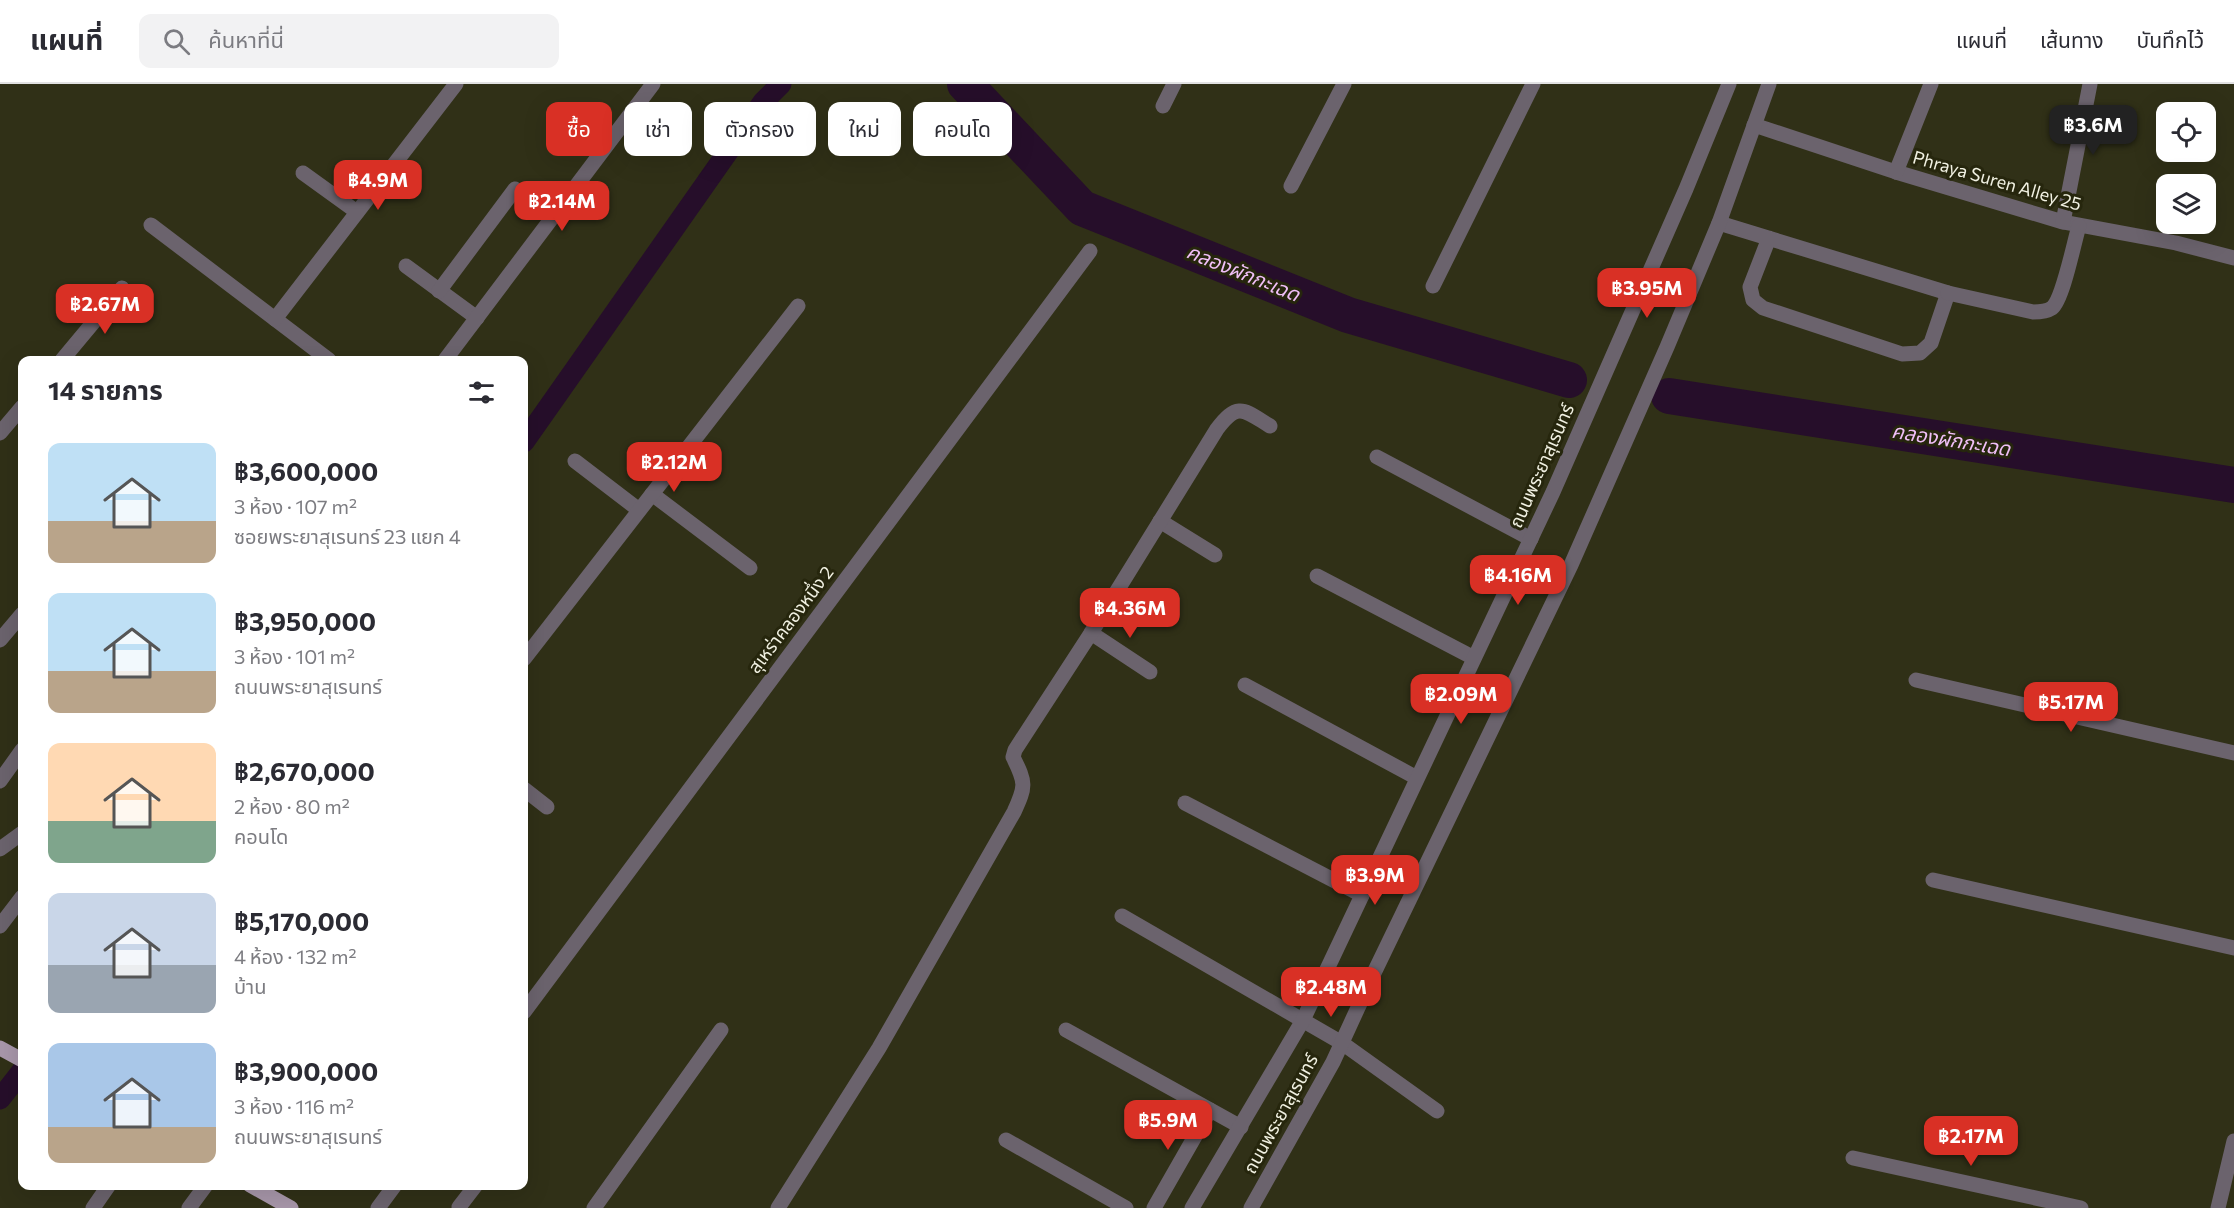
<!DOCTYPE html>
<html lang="th">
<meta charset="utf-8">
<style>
:root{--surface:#fff;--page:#f2f2f3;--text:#2b2b33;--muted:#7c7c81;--line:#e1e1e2;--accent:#d93025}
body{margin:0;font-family:Commissioner,"Noto Sans Thai",sans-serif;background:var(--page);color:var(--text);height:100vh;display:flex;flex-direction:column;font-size:22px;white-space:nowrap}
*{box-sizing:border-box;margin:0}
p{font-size:20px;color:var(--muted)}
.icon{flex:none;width:33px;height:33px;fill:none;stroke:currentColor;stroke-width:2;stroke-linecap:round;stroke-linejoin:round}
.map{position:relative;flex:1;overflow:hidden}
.details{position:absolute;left:18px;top:272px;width:510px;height:834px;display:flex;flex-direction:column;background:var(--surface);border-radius:12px;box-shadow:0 6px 24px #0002}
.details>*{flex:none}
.top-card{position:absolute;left:546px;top:18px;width:570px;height:54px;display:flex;gap:12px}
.fabs{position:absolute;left:2156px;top:18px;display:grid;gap:12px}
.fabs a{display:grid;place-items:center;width:60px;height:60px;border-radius:12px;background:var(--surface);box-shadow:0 6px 24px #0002;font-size:30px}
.price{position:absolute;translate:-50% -51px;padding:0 14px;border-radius:12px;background:var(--accent);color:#fff;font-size:20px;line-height:39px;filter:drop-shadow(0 2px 3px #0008)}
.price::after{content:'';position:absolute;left:50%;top:36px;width:18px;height:14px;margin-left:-9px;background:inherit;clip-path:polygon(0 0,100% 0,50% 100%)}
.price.active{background:#222;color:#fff}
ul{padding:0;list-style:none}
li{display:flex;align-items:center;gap:18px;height:150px;padding:0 30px}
li span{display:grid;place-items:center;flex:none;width:168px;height:120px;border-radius:12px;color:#555}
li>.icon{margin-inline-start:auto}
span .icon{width:72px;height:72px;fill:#fffc;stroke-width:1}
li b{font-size:26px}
h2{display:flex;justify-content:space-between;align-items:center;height:72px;padding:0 30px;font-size:26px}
.chip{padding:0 21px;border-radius:12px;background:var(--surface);box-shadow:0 6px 24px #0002;font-size:21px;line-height:54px}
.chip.active{background:var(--accent);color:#fff}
header{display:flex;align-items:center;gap:36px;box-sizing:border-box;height:84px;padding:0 30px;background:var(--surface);border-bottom:2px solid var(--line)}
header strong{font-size:28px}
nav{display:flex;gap:33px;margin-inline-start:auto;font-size:21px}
.search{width:420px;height:54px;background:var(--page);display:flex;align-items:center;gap:15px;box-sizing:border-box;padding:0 21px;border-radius:12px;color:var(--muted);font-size:22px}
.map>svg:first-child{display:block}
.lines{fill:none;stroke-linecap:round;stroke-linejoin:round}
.canal{stroke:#260e2a;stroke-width:21}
.river{stroke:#260e2a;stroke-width:36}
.minor{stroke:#6b636d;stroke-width:15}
.major{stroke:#a897aa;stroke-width:15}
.labels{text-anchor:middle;stroke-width:6;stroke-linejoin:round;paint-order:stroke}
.street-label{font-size:18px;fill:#f1f1e2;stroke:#26260d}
.water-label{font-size:20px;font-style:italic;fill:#f0bff7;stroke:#26260d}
</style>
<header>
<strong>แผนที่</strong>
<div class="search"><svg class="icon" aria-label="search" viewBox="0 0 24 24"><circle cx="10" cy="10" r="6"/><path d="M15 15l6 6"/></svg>ค้นหาที่นี่</div>
<nav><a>แผนที่</a><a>เส้นทาง</a><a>บันทึกไว้</a></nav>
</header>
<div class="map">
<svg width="2234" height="1124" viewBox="0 0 2234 1124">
<rect width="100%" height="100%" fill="#303017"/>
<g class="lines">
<!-- canal -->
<g class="canal">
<path d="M 524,358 L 763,18 L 781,0"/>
<path d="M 0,1015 L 22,987"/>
</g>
<!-- river -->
<g class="river">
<path d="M 965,0 L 1082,124 L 1348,231 L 1569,296"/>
<path d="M 1669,312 L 2234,401"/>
</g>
<!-- minor -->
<g class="minor">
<path d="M 1163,22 L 1174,0"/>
<path d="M 1754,41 L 1896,88 L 2063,138 L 2176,159 L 2234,174"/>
<path d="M 1896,88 L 1931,0"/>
<path d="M 303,89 L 357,128"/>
<path d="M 1291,102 L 1344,0"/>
<path d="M 2063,138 L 2090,0"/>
<path d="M 1719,139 L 1948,209 L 1931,259 L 1920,269 L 1902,270 L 1763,224 L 1753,216 L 1750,203 L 1769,154"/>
<path d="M 151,141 L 329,276"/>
<path d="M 406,182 L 477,234"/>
<path d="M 1433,202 L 1533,0"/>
<path d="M 439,207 L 515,105"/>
<path d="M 1948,209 L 2033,228 C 2039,228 2046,228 2052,224 C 2063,215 2074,158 2079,142"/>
<path d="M 275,235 L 456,0"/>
<path d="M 62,276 L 122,204"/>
<path d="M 445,276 L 653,0"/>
<path d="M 0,349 L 22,323"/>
<path d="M 1377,373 L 1531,455"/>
<path d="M 575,377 L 639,426"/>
<path d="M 652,410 L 750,484"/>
<path d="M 1160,437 L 1215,471"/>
<path d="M 1317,492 L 1474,574"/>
<path d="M 1091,549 L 1150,588"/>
<path d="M 0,556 L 22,530"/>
<path d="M 524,575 L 798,222"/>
<path d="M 1916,596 L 2234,669"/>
<path d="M 1245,601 L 1417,694"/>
<path d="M 0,697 L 22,666"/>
<path d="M 524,705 L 547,723"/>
<path d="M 1185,719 L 1362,811"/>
<path d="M 0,765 L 22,749"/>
<path d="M 1933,796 L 2234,864"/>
<path d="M 1122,832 L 1342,959 L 1437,1027"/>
<path d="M 0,842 L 22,813"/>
<path d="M 524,928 L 1090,167"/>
<path d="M 1066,946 L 1241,1043"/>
<path d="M 1006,1056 L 1126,1124"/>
<path d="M 1853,1074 L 2081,1124"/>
<path d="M 459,1123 L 476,1101"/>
<path d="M 93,1124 L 109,1101"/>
<path d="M 189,1124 L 206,1101"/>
<path d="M 378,1124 L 395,1101"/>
<path d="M 594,1124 L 721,946"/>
<path d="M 778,1124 L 879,964 L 1014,728 C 1026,702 1026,699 1013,673 L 1015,666 L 1091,549 L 1217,345 C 1238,317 1244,326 1270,342"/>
<path d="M 1154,1124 L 1210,1026"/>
<path d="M 1192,1124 L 1303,936 L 1553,408 L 1686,105 L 1729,0"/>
<path d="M 1251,1124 L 1333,978 L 1373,891 L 1571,481 L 1667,263 L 1719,139 L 1769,0"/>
<path d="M 2218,1124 L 2234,1057"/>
</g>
<!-- major -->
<g class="major">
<path d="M 0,964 L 22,976"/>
<path d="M 250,1101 L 291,1124"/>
</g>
</g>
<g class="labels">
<!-- street labels -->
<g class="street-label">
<text transform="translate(1997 97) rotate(16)" y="6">Phraya Suren Alley 25</text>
<text transform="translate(1542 382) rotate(-66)" y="6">ถนนพระยาสุเรนทร์</text>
<text transform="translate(791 536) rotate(-53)" y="6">สุเหร่าคลองหนึ่ง 2</text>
<text transform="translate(1281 1030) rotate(-61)" y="6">ถนนพระยาสุเรนทร์</text>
</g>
<!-- water labels -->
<g class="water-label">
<text transform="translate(1243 189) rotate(22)" y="7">คลองผักกะเฉด</text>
<text transform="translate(1951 356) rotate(9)" y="7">คลองผักกะเฉด</text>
</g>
</g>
</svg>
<div class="fabs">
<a><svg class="icon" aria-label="locate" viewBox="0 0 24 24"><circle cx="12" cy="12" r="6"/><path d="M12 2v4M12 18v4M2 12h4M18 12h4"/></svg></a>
<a><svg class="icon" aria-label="layers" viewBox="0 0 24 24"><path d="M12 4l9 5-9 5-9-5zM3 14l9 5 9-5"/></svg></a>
</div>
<b class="price active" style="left:2093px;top:72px">฿3.6M</b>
<b class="price" style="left:378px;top:127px">฿4.9M</b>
<b class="price" style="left:562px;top:148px">฿2.14M</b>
<b class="price" style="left:1647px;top:235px">฿3.95M</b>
<b class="price" style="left:105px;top:251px">฿2.67M</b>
<b class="price" style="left:674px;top:409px">฿2.12M</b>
<b class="price" style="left:1518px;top:522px">฿4.16M</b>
<b class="price" style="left:1130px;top:555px">฿4.36M</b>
<b class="price" style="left:1461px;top:641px">฿2.09M</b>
<b class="price" style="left:2071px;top:649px">฿5.17M</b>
<b class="price" style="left:1375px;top:822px">฿3.9M</b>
<b class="price" style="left:1331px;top:934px">฿2.48M</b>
<b class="price" style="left:1168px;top:1067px">฿5.9M</b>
<b class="price" style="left:1971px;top:1083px">฿2.17M</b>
<div class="top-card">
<a class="chip active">ซื้อ</a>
<a class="chip">เช่า</a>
<a class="chip">ตัวกรอง</a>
<a class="chip">ใหม่</a>
<a class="chip">คอนโด</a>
</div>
<section class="details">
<h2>14 รายการ<svg class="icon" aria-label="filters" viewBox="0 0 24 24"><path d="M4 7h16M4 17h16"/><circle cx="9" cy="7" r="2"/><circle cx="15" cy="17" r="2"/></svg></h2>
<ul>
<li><span style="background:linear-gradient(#bfe0f5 65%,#b9a48a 0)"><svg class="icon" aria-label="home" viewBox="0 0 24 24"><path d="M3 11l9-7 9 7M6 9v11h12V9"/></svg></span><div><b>฿3,600,000</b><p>3 ห้อง · 107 m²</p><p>ซอยพระยาสุเรนทร์ 23 แยก 4</p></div></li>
<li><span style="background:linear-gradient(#bfe0f5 65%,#b9a48a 0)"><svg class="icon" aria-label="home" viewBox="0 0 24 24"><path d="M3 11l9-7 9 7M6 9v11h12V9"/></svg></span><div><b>฿3,950,000</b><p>3 ห้อง · 101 m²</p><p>ถนนพระยาสุเรนทร์</p></div></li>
<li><span style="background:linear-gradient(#ffd9b3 65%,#7fa58c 0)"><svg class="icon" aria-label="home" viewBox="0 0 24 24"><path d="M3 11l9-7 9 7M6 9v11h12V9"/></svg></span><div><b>฿2,670,000</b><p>2 ห้อง · 80 m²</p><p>คอนโด</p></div></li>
<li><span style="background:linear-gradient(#c9d6e8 60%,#9aa5b1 0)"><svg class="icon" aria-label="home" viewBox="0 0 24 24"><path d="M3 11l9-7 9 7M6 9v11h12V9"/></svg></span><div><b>฿5,170,000</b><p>4 ห้อง · 132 m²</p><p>บ้าน</p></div></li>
<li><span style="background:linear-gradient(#a9c7e8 70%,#b9a48a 0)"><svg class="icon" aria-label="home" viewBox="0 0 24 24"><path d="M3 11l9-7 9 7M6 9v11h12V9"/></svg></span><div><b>฿3,900,000</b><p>3 ห้อง · 116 m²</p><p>ถนนพระยาสุเรนทร์</p></div></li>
</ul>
</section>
</div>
